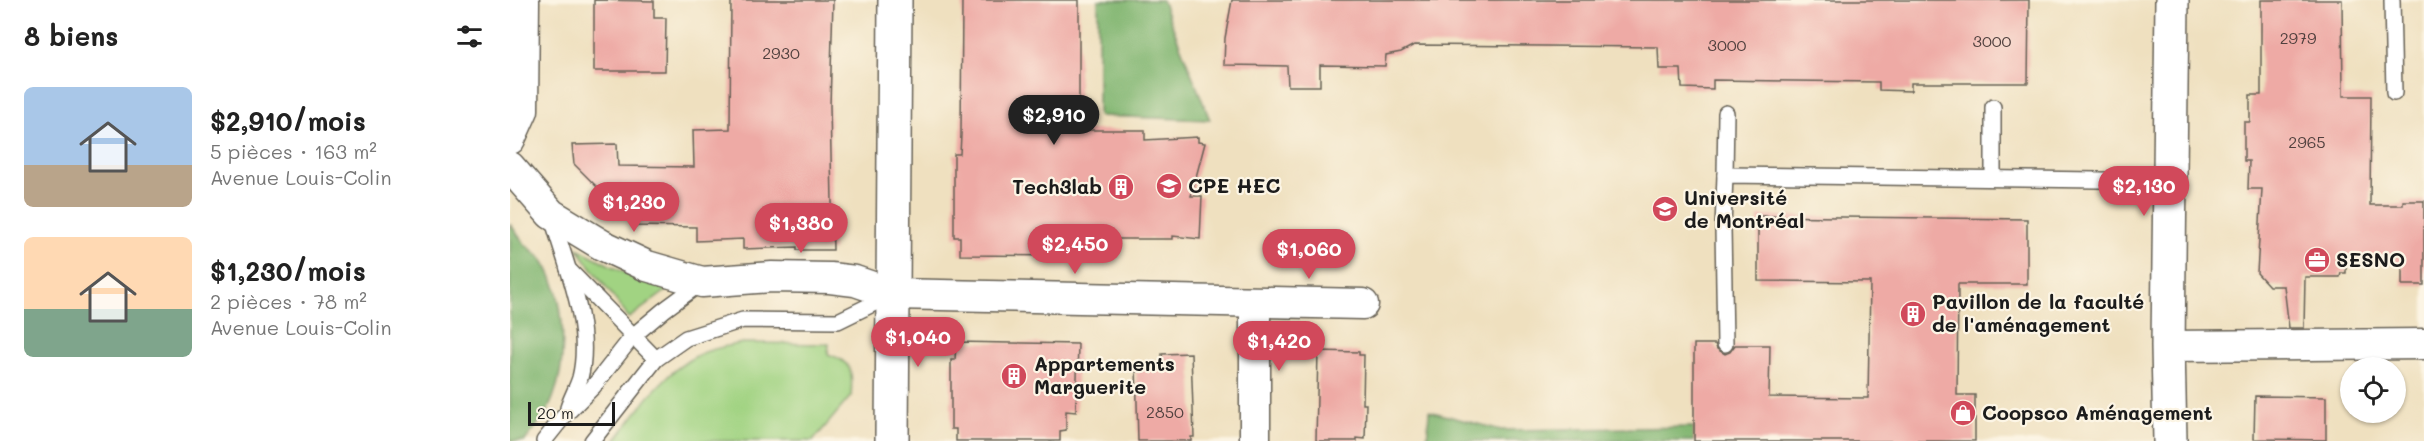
<!DOCTYPE html>
<html lang="fr">
<meta charset="utf-8">
<style>
:root{--surface:#fff;--page:#f2f2f2;--text:#222;--muted:#767676;--accent:#d1495b}
body{margin:0;font-family:Mali,sans-serif;background:var(--page);color:var(--text);height:100vh;display:flex;flex-direction:column;font-size:22px;white-space:nowrap}
*{box-sizing:border-box;margin:0}
p{font-size:20px;color:var(--muted)}
.icon{flex:none;width:33px;height:33px;fill:none;stroke:currentColor;stroke-width:2;stroke-linecap:round;stroke-linejoin:round}
.map{position:relative;flex:1;overflow:hidden}
.panel{display:flex;flex-direction:column;background:var(--surface);width:510px}
.panel>*{flex:none}
.fabs{position:absolute;left:1830px;top:357px;display:grid;gap:12px}
.fabs a{display:grid;place-items:center;width:66px;height:66px;border-radius:50%;background:var(--surface);box-shadow:0 2px 4px #0004;font-size:30px}
.scale{position:absolute;left:18px;bottom:15px;width:87px;box-sizing:border-box;padding-left:6px;border:3px solid #1c1c1c;border-top:0;font-size:16px;line-height:21px;white-space:nowrap;color:#1c1c1c;-webkit-text-stroke:4px #fcf5e5;paint-order:stroke}
.price{position:absolute;translate:-50% -51px;padding:0 14px;border-radius:21px;background:var(--accent);color:#fff;font-size:20px;line-height:39px;filter:drop-shadow(0 2px 3px #0008)}
.price::after{content:'';position:absolute;left:50%;top:36px;width:18px;height:14px;margin-left:-9px;background:inherit;clip-path:polygon(0 0,100% 0,50% 100%)}
.price.selected{background:#222;color:#fff}
ul{padding:0;list-style:none}
li{display:flex;align-items:center;gap:18px;height:150px;padding:0 24px}
li span{display:grid;place-items:center;flex:none;width:168px;height:120px;border-radius:9px;color:#555}
li>.icon{margin-inline-start:auto}
span .icon{width:72px;height:72px;fill:#fffc;stroke-width:1}
li b{font-size:26px}
h2{display:flex;justify-content:space-between;align-items:center;height:72px;padding:0 24px;font-size:26px}
main{display:flex;flex:1;min-height:0}
.map>svg:first-child{display:block}
.green{fill:#a1d382;stroke:#5e784f;stroke-width:1.5}
.forest{fill:#80b570;stroke:#4e6846;stroke-width:1.5}
.building{fill:#eeaaa5}
.lines{fill:none;stroke-linecap:round;stroke-linejoin:round}
.service-casing{stroke:#666155;stroke-width:18}
.minor-casing{stroke:#666155;stroke-width:33}
.tertiary-casing{stroke:#666155;stroke-width:36}
.secondary-casing{stroke:#666155;stroke-width:36}
.service{stroke:#fff;stroke-width:15}
.minor{stroke:#fff;stroke-width:30}
.tertiary{stroke:#fff;stroke-width:33}
.secondary{stroke:#fff;stroke-width:33}
.labels{text-anchor:middle;stroke-width:4.5;stroke-linejoin:round;paint-order:stroke}
.number-label{font-size:16px;fill:#50403e}
.poi-label{font-size:20px;font-weight:bold;fill:#1c1c1c;stroke:#fcf5e5;text-anchor:start}
</style>
<main>
<section class="panel">
<h2>8 biens<svg class="icon" aria-label="filters" viewBox="0 0 24 24"><path d="M4 7h16M4 17h16"/><circle cx="9" cy="7" r="2"/><circle cx="15" cy="17" r="2"/></svg></h2>
<ul>
<li><span style="background:linear-gradient(#a9c7e8 65%,#b9a48a 0)"><svg class="icon" aria-label="home" viewBox="0 0 24 24"><path d="M3 11l9-7 9 7M6 9v11h12V9"/></svg></span><div><b>$2,910/mois</b><p>5 pièces · 163 m²</p><p>Avenue Louis-Colin</p></div></li>
<li><span style="background:linear-gradient(#ffd9b3 60%,#7fa58c 0)"><svg class="icon" aria-label="home" viewBox="0 0 24 24"><path d="M3 11l9-7 9 7M6 9v11h12V9"/></svg></span><div><b>$1,230/mois</b><p>2 pièces · 78 m²</p><p>Avenue Louis-Colin</p></div></li>
</ul>
</section>
<div class="map">
<svg width="1914" height="441" viewBox="0 0 1914 441">
<rect width="100%" height="100%" fill="#fcf5e5"/>
<filter id="ink" filterUnits="userSpaceOnUse"><feTurbulence type="fractalNoise" baseFrequency=".0167" numOctaves="2"/><feDisplacementMap in="SourceGraphic" scale="12" xChannelSelector="R" yChannelSelector="G"/><feConvolveMatrix kernelMatrix="1 2 1 2 8 2 1 2 1" color-interpolation-filters="sRGB"/></filter>
<filter id="wash" filterUnits="userSpaceOnUse"><feTurbulence type="fractalNoise" baseFrequency=".008" numOctaves="4" result="noise"/><feDisplacementMap in="SourceGraphic" scale="24" xChannelSelector="R" yChannelSelector="G"/><feGaussianBlur stdDeviation="1.35" result="paint"/><feColorMatrix in="noise" values="0 0 0 0 0 0 0 0 0 0 0 0 0 0 0 0 0 1.4 0 .05"/><feComposite in="paint" operator="in"/></filter>
<g filter="url(#wash)">
<rect width="100%" height="100%" fill="#efe0bf"/>
<!-- green -->
<g class="green">
<path d="M 67,248 L 113,272 L 155,285 L 156,291 L 119,318 Z"/>
<path d="M 233,343 L 319,344 L 318,354 C 343,362 343,372 341,396 L 303,441 L 105,441 C 129,410 152,373 188,355 C 202,348 218,346 233,343 Z"/>
</g>
<!-- forest -->
<g class="forest">
<path d="M 588,0 L 652,0 L 700,120 L 588,116 Z"/>
<path d="M 0,224 C 5,230 9,237 14,243 C 20,249 29,255 34,262 C 56,297 58,360 43,398 C 37,414 25,428 15,441 L 0,441 Z"/>
<path d="M 919,411 L 991,430 L 1184,427 L 1184,441 L 917,441 Z"/>
</g>
<g id="blocks">
<!-- building -->
<g class="building">
<path d="M 84,0 L 144,1 L 144,18 L 156,18 L 155,71 L 84,71 Z"/>
<path d="M 221,0 L 323,0 L 320,106 L 323,250 L 287,250 L 287,247 L 233,249 L 233,239 L 186,241 L 186,227 L 125,226 L 125,215 L 94,194 L 64,164 L 62,145 L 107,144 L 108,166 L 184,167 L 183,130 L 220,129 Z"/>
<path d="M 452,0 L 569,0 L 569,130 L 635,130 L 635,140 L 688,137 L 688,142 L 695,143 L 681,196 L 692,196 L 690,239 L 663,236 L 663,239 L 594,239 L 594,244 L 567,242 L 567,256 L 450,255 L 450,237 L 444,237 L 444,154 L 450,154 L 451,135 Z"/>
<path d="M 722,0 L 1519,0 L 1518,83 L 1401,83 L 1401,91 L 1369,90 L 1369,82 L 1203,80 L 1203,89 L 1172,88 L 1171,69 L 1149,69 L 1148,47 L 904,45 L 891,52 L 876,55 L 875,66 L 810,65 L 810,86 L 778,86 L 777,66 L 714,65 L 715,38 Z"/>
<path d="M 1751,0 L 1832,0 L 1833,96 L 1861,96 L 1860,205 L 1893,205 L 1893,201 L 1914,201 L 1914,285 L 1892,285 L 1892,264 L 1836,264 L 1836,273 L 1831,273 L 1830,277 L 1795,277 L 1794,328 L 1779,328 L 1774,286 L 1759,286 L 1747,273 L 1752,189 L 1738,189 L 1739,161 L 1734,161 L 1734,122 L 1740,122 L 1740,95 L 1751,95 Z"/>
<path d="M 1248,216 L 1517,219 L 1517,284 L 1448,284 L 1447,395 L 1465,395 L 1465,441 L 1184,441 L 1184,344 L 1205,344 L 1207,349 L 1215,354 L 1220,352 L 1225,345 L 1260,345 L 1259,397 L 1358,398 L 1360,282 L 1248,281 Z"/>
<path d="M 446,342 L 568,344 L 566,412 L 556,411 L 556,430 L 550,431 L 550,441 L 446,441 L 446,429 L 441,429 L 441,360 L 445,360 Z"/>
<path d="M 808,351 L 849,352 L 849,355 L 854,355 L 853,404 L 856,404 L 855,439 L 847,438 L 847,441 L 806,441 Z"/>
<path d="M 681,353 L 684,437 L 681,437 L 681,441 L 628,441 L 626,365 L 652,363 L 652,354 Z"/>
<path d="M 1745,396 L 1816,397 L 1816,440 L 1744,439 Z"/>
</g>
</g>
</g>
<g filter="url(#ink)">
<use href="#blocks" fill-opacity="0" stroke="#666155" stroke-width="1.5"/>
<g class="lines">
<!-- service casing -->
<g class="service-casing">
<g id="service">
<path d="M 1882,0 L 1884,93"/>
<path d="M 1483,107 L 1483,178"/>
<path d="M 1215,175 L 1216,113"/>
<path d="M 42,217 C 56,267 83,326 70,378 C 67,388 61,398 58,408"/>
<path d="M 58,269 L 146,359"/>
<path d="M 1215,344 L 1213,228 L 1215,175 L 1660,181"/>
<path d="M 34,441 L 54,416 L 83,387 L 123,336 L 154,310 L 192,282"/>
<path d="M 82,441 L 146,359 L 176,338 L 233,320 L 328,321 L 383,294"/>
</g>
</g>
<!-- minor casing -->
<g class="minor-casing">
<g id="minor">
<path d="M 0,139 L 13,110 L 14,0"/>
<path d="M 0,167 L 41,214 L 92,245 L 137,266 L 192,282 L 262,277 L 320,278 L 345,281 L 383,294 L 853,304"/>
<path d="M 1658,346 L 1914,344"/>
<path d="M 745,441 L 745,303"/>
</g>
</g>
<!-- tertiary casing -->
<g class="tertiary-casing">
<path id="tertiary" d="M 382,441 L 385,0"/>
</g>
<!-- secondary casing -->
<g class="secondary-casing">
<path id="secondary" d="M 1660,441 L 1658,346 L 1662,0"/>
</g>
<!-- service -->
<use href="#service" class="service"/>
<!-- minor -->
<use href="#minor" class="minor"/>
<!-- tertiary -->
<use href="#tertiary" class="tertiary"/>
<!-- secondary -->
<use href="#secondary" class="secondary"/>
</g>
</g>
<!-- icons -->
<defs>
<g id="school-disc" transform="scale(1.35)"><circle r="9.5" fill="#d1495b" stroke="#fcf5e5"/><path d="M0-5L7-2L0 1L-7-2ZM-4 1L0 2.5L4 1V4Q0 6-4 4Z" fill="#fff"/></g>
<g id="building-disc" transform="scale(1.35)"><circle r="9.5" fill="#d1495b" stroke="#fcf5e5"/><path d="M-4-6H4V6H1V3H-1V6H-4ZM-2.5-4.3h1.7v1.8h-1.7ZM.8-4.3h1.7v1.8H.8ZM-2.5-1h1.7V.8h-1.7ZM.8-1h1.7V.8H.8Z" fill="#fff"/></g>
<g id="university-disc" transform="scale(1.35)"><circle r="9.5" fill="#d1495b" stroke="#fcf5e5"/><path d="M0-5L7-2L0 1L-7-2ZM-4 1L0 2.5L4 1V4Q0 6-4 4Z" fill="#fff"/></g>
<g id="office-disc" transform="scale(1.35)"><circle r="9.5" fill="#d1495b" stroke="#fcf5e5"/><path d="M-6-3h4V-5.5h4V-3h4V5H-6ZM-1-4.5V-3h2v-1.5ZM-6 0V1H6V0Z" fill="#fff"/></g>
<g id="shop-disc" transform="scale(1.35)"><circle r="9.5" fill="#d1495b" stroke="#fcf5e5"/><path d="M-5-2.5h2.3a2.7 3.5 0 0 1 5.4 0H5L5.5 6h-11ZM-1.5-2.5h3a1.5 2.3 0 0 0-3 0Z" fill="#fff"/></g>
</defs>
<g fill-rule="evenodd">
<use href="#school-disc" x="659" y="186"/>
<use href="#building-disc" x="611" y="187"/>
<use href="#university-disc" x="1155" y="209"/>
<use href="#office-disc" x="1807" y="260"/>
<use href="#building-disc" x="1403" y="314"/>
<use href="#building-disc" x="504" y="376"/>
<use href="#shop-disc" x="1453" y="413"/>
</g>
<g class="labels">
<!-- number labels -->
<g class="number-label">
<text x="1788" y="44">2979</text>
<text x="1482" y="47">3000</text>
<text x="1217" y="51">3000</text>
<text x="271" y="59">2930</text>
<text x="1797" y="148">2965</text>
<text x="655" y="418">2850</text>
</g>
<!-- poi labels -->
<g class="poi-label">
<text x="678" y="193">CPE HEC</text>
<text x="592" y="194" text-anchor="end">Tech3lab</text>
<text x="1174" y="205">Université<tspan x="1174" dy="23">de Montréal</tspan></text>
<text x="1826" y="267">SESNO</text>
<text x="1422" y="309">Pavillon de la faculté<tspan x="1422" dy="23">de l'aménagement</tspan></text>
<text x="524" y="371">Appartements<tspan x="524" dy="23">Marguerite</tspan></text>
<text x="1472" y="420">Coopsco Aménagement</text>
</g>
</g>
</svg>
<div class="fabs">
<a><svg class="icon" aria-label="locate" viewBox="0 0 24 24"><circle cx="12" cy="12" r="6"/><path d="M12 2v4M12 18v4M2 12h4M18 12h4"/></svg></a>
</div>
<div class="scale">20 m</div>
<b class="price selected" style="left:544px;top:146px">$2,910</b>
<b class="price" style="left:1634px;top:217px">$2,130</b>
<b class="price" style="left:124px;top:233px">$1,230</b>
<b class="price" style="left:291px;top:254px">$1,380</b>
<b class="price" style="left:565px;top:275px">$2,450</b>
<b class="price" style="left:799px;top:280px">$1,060</b>
<b class="price" style="left:408px;top:368px">$1,040</b>
<b class="price" style="left:769px;top:372px">$1,420</b>
</div>
</main>
